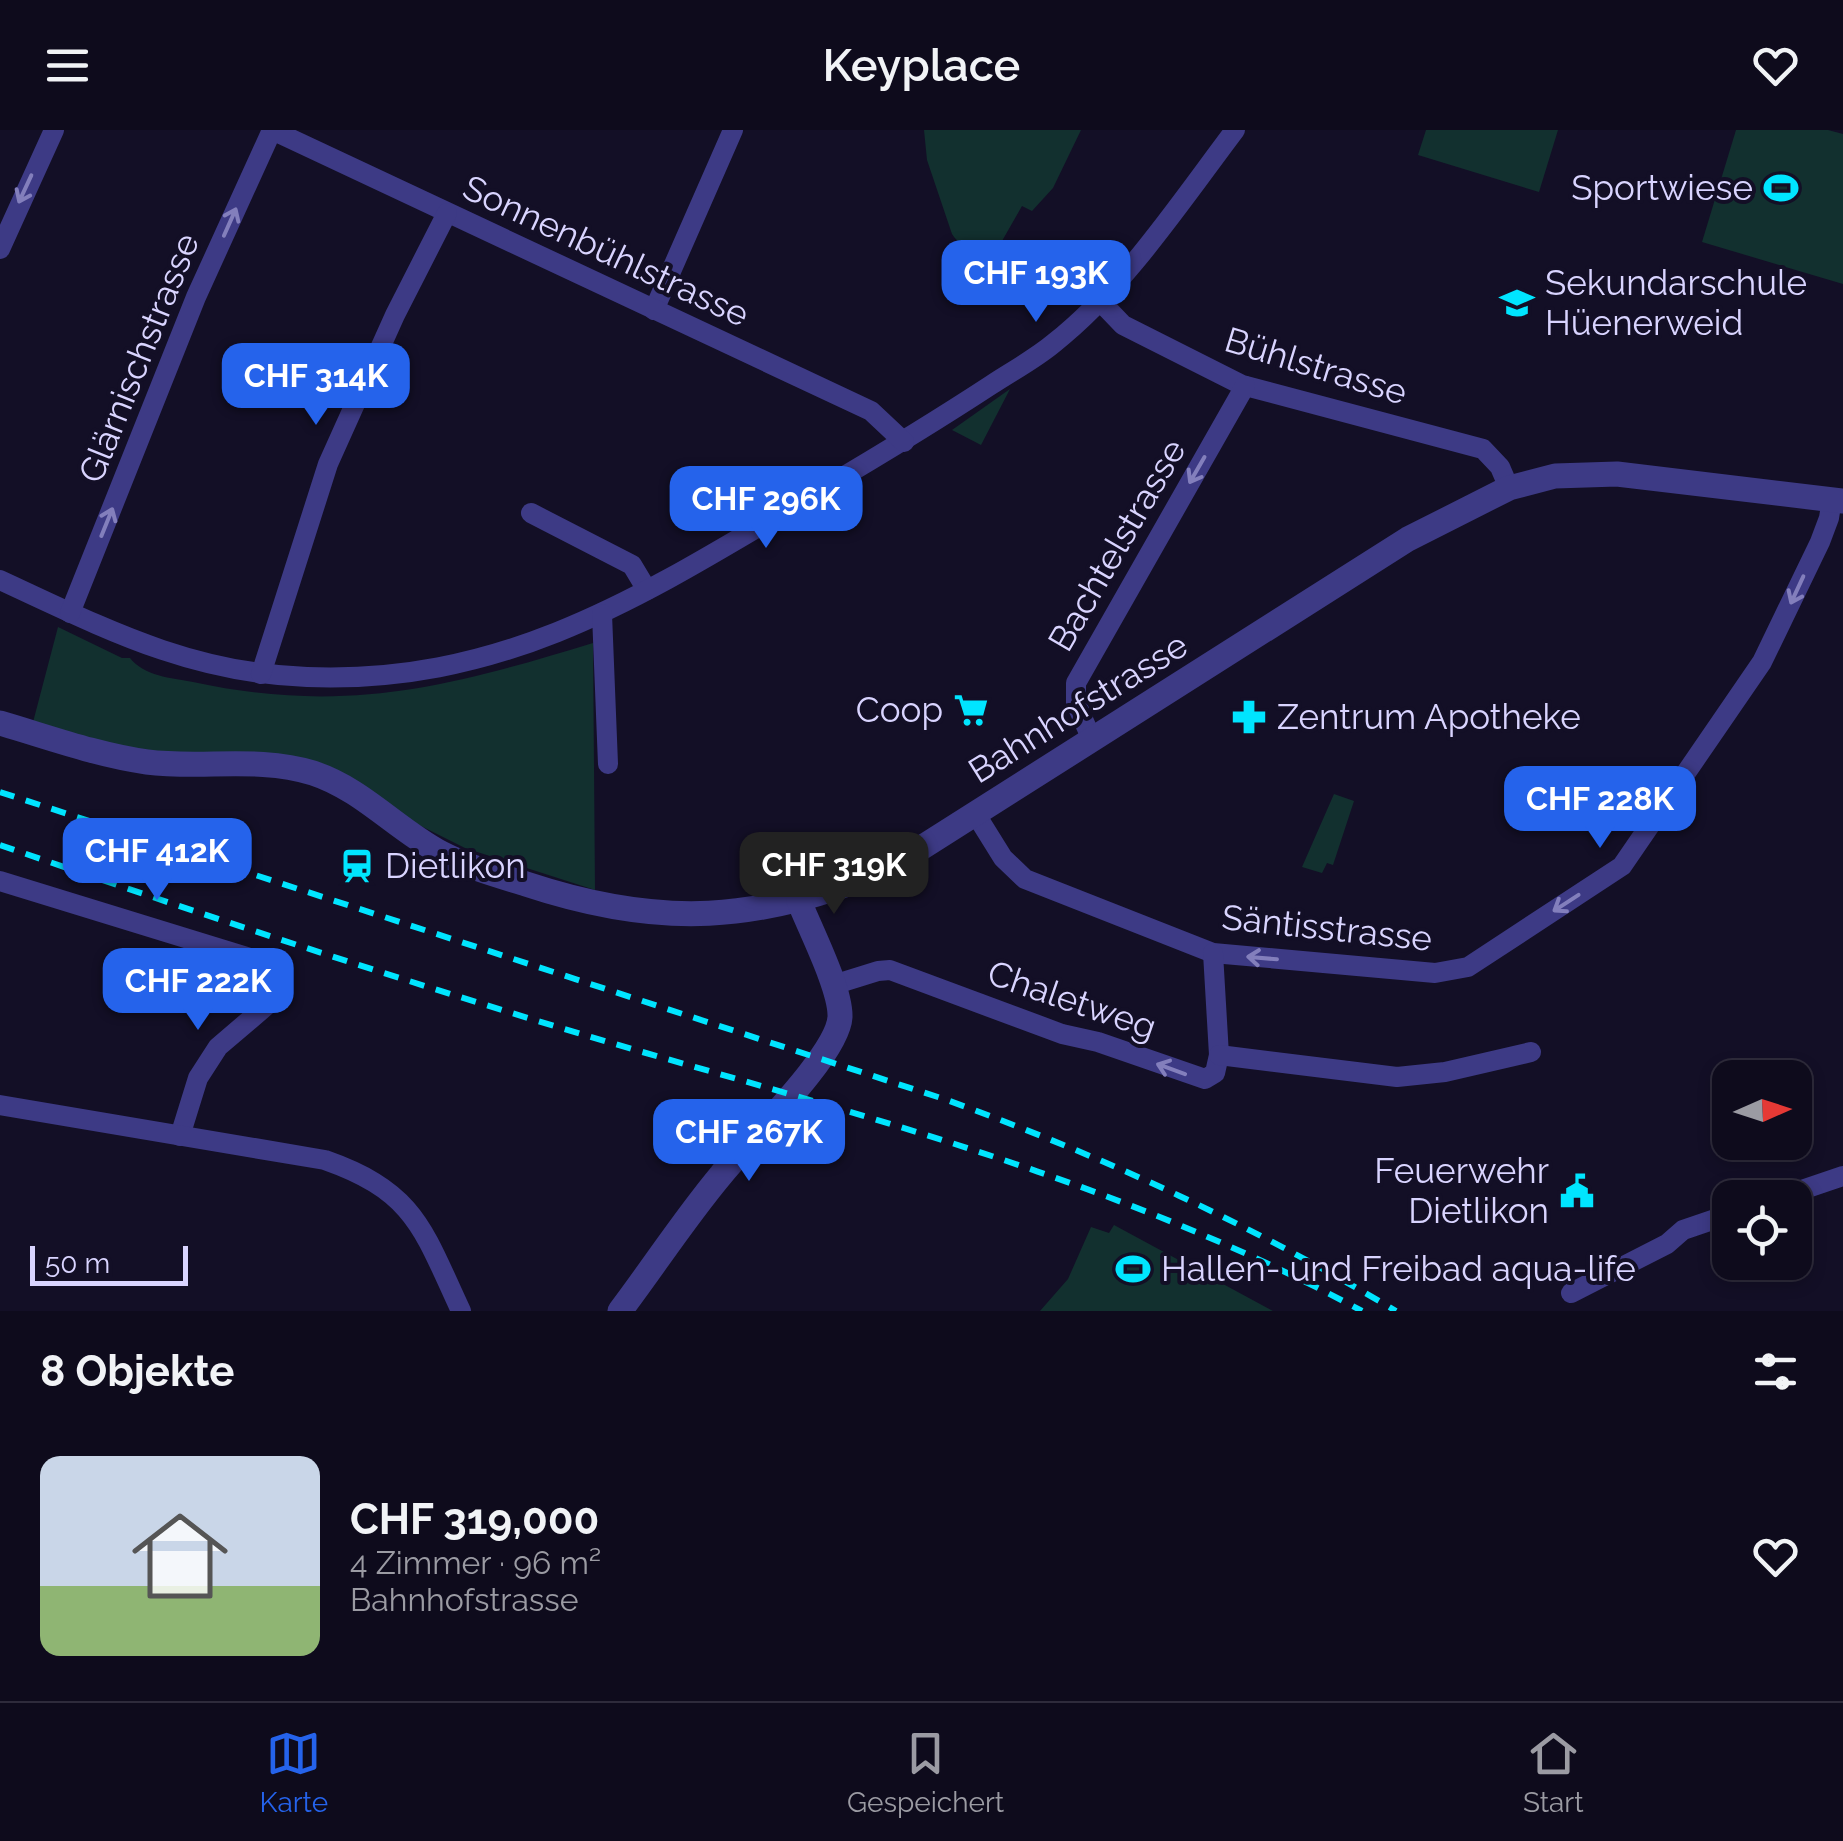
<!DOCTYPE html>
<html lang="de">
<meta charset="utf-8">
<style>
:root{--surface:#0e0b1c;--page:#1c1929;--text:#f1f3f6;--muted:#9b9ba3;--line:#2e2b3b;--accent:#2563eb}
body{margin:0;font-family:Raleway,sans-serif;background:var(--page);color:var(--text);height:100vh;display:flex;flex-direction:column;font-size:38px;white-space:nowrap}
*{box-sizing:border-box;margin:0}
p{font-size:32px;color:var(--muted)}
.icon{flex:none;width:55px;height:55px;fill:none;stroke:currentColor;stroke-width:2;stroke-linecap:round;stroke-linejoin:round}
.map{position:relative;height:1181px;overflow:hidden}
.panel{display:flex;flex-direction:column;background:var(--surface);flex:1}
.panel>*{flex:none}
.needle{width:65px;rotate:87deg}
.tools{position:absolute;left:1712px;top:930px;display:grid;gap:20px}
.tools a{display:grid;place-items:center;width:100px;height:100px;border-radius:20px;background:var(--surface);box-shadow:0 5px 15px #0003,0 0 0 2px var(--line);font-size:50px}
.scale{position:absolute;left:30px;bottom:25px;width:158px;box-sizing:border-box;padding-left:10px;border:5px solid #d9d4ff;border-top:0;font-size:28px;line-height:35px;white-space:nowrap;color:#d9d4ff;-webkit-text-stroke:8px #130f26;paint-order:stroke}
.price{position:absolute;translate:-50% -85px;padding:0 22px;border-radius:20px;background:var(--accent);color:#fff;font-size:32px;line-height:65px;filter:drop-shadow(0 2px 5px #0008)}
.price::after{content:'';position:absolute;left:50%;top:60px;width:30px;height:22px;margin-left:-15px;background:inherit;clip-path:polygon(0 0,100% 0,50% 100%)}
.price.active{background:#222;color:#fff}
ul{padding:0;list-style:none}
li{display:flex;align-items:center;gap:30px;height:250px;padding:0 40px}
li+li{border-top:2px solid var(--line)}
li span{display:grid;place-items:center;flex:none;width:280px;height:200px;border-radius:20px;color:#555}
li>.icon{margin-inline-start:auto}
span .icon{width:120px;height:120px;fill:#fffc;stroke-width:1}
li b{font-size:42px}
h2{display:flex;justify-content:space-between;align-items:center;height:120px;padding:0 40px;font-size:42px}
header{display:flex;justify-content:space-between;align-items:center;height:130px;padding:0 40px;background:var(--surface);font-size:45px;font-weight:600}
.dock{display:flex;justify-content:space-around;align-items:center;height:140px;border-top:2px solid var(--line);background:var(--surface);font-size:28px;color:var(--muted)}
.dock a{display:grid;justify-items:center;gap:5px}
.dock .active{color:var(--accent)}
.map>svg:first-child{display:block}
.green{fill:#12302f}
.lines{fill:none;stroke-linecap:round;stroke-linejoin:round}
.minor{stroke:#3d3a85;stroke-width:20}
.tertiary{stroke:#3d3a85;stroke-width:25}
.rail{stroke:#00e5ff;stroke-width:6;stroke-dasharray:15 12;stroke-linecap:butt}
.oneway{stroke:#837fbc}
.labels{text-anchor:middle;stroke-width:8;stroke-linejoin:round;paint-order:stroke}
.poi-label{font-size:35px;fill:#d9d4ff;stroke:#130f26;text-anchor:start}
.street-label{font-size:35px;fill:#d9d4ff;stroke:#130f26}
</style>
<header><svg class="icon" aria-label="menu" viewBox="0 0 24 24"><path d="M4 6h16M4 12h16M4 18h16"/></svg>Keyplace<svg class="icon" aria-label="heart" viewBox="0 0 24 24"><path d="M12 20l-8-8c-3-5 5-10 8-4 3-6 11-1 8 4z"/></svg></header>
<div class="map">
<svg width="1843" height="1181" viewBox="0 0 1843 1181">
<rect width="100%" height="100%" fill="#130f26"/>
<!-- green -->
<g class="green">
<path d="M 924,0 L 1081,0 L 1053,58 L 1032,81 L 1022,76 L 1002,111 C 983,118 964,123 952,104 L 927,30 Z"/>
<path d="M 1426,0 L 1558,0 L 1539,62 L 1418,25 Z"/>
<path d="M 1736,0 L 1828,0 L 1843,4 L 1843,154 L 1702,112 Z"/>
<path d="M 1010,259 L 981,315 L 952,300 Z"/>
<path d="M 58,497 L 122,528 L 130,528 C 144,546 171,548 193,552 C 345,585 449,557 593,513 L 595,760 L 465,718 L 419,695 L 336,644 L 150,624 L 32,596 Z"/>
<path d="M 1334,664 L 1354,671 L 1333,735 L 1327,733 L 1322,743 L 1302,737 Z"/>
<path d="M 1114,1095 L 1273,1181 L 1040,1181 L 1068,1149 L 1091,1097 L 1109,1103 Z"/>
</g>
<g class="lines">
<!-- minor -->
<g class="minor">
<path d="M 0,119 L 54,0"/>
<path d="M 1099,170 L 1123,195 L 1242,255 L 1483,319 L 1500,337 L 1509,358"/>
<path d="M 654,180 L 733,0"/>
<path d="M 531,383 L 632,435 L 647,460"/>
<path d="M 0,450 C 104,498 189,543 307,547 C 513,555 654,458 824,358 C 880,325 936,291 991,255 C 1012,241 1035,229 1054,213 C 1123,159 1182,70 1235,0"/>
<path d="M 70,483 L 196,167 L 272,0 L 871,281 L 904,312"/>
<path d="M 602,484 L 608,634"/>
<path d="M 261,544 L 328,334 L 395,185 L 447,83"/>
<path d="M 1092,610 L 1076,573 L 1076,553 L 1245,256"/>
<path d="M 975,683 L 1003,728 L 1025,749 L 1213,823 L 1435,843 L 1468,837 L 1622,736 L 1762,532 L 1820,412 L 1829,388 L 1832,369"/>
<path d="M 0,751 L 247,827 L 262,836 L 270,862 L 266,876 L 218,917 L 198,948 L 180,1006"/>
<path d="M 833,855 L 878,841 L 890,840 L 1062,904 L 1098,912 L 1205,949 L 1215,943 L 1219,925 L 1213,823"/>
<path d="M 1219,925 L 1397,947 L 1445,942 L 1531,922"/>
<path d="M 0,975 L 325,1030 C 416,1062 423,1100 461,1181"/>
<path d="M 1778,1068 L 1843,1046"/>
<path d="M 1571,1163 L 1667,1114 L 1683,1100 L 1730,1084"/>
</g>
<!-- tertiary -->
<g class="tertiary">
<path d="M 0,593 C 48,607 97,625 147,632 C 202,639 258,626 313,643 C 362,659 396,699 441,723 C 468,737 497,745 526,754 C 662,799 757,792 888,739 L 1408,409 L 1509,358 L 1555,346 L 1617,344 L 1843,371"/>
<path d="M 620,1181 C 654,1136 685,1088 721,1045 C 747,1012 838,925 840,887 C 841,859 810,799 799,771"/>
</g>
<!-- rail -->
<g class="rail">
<path d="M 0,662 L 947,970 C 1109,1029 1248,1093 1396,1181"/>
<path d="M 0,715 C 209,787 420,857 632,919 C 883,991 1130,1056 1362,1181"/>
</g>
</g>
<!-- one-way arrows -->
<defs><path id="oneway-shaft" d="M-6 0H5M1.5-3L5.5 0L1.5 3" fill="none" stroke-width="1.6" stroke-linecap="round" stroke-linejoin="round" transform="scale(2.5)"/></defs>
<g class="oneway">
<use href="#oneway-shaft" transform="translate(25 59) rotate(115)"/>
<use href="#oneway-shaft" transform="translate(230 92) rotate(-66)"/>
<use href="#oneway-shaft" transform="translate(1197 340) rotate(120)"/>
<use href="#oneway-shaft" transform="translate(107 392) rotate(-68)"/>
<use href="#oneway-shaft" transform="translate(1797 460) rotate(115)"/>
<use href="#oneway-shaft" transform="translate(1566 773) rotate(147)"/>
<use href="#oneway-shaft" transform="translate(1262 828) rotate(-175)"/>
<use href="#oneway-shaft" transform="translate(1171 939) rotate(-160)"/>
</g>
<!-- icons -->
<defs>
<g id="stadium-bare" transform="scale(2.7)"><path d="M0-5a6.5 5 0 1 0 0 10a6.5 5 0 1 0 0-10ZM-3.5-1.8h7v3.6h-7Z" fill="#00e5ff" stroke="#130f26" stroke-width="2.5" paint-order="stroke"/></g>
<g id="school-bare" transform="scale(2.7)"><path d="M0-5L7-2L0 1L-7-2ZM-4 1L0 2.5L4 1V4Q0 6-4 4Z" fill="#00e5ff" stroke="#130f26" stroke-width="2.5" paint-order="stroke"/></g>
<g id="supermarket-bare" transform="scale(2.7)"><path d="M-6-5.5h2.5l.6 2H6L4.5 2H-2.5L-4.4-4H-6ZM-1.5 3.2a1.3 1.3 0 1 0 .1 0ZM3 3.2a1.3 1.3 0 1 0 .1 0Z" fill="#00e5ff" stroke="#130f26" stroke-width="2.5" paint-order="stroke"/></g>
<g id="pharmacy-bare" transform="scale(2.7)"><path d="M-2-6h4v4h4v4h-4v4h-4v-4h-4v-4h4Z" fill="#00e5ff" stroke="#130f26" stroke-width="2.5" paint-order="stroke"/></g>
<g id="station-bare" transform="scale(2.7)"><path d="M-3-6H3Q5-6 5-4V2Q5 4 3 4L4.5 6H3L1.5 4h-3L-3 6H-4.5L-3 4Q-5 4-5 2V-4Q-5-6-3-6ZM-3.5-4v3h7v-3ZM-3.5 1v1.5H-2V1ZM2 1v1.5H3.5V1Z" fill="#00e5ff" stroke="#130f26" stroke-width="2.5" paint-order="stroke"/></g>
<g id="civic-bare" transform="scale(2.7)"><path d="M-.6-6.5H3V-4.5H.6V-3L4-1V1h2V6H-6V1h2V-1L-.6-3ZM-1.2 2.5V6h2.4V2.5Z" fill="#00e5ff" stroke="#130f26" stroke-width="2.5" paint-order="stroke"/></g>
</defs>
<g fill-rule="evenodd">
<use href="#stadium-bare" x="1781" y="58"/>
<use href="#school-bare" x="1517" y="173"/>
<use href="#supermarket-bare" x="971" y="580"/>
<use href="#pharmacy-bare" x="1249" y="587"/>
<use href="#station-bare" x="357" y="736"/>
<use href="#civic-bare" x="1577" y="1061"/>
<use href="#stadium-bare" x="1133" y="1139"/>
</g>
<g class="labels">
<!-- poi labels -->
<g class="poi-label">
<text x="1753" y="70" text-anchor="end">Sportwiese</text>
<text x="1545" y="165">Sekundarschule<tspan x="1545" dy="40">Hüenerweid</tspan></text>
<text x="943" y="592" text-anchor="end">Coop</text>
<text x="1277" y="599">Zentrum Apotheke</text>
<text x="385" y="748">Dietlikon</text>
<text x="1549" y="1053" text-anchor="end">Feuerwehr<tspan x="1549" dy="40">Dietlikon</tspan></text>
<text x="1161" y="1151">Hallen- und Freibad aqua-life</text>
</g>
<!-- street labels -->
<g class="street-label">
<text transform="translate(606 121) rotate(25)" y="12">Sonnenbühlstrasse</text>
<text transform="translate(139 228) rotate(-68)" y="12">Glärnischstrasse</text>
<text transform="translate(1316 236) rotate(17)" y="12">Bühlstrasse</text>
<text transform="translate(1117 415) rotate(-60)" y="12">Bachtelstrasse</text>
<text transform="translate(1078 578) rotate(-32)" y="12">Bahnhofstrasse</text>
<text transform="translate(1327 798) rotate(6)" y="12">Säntisstrasse</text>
<text transform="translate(1072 870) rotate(19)" y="12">Chaletweg</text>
</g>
</g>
</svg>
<div class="tools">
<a><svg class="needle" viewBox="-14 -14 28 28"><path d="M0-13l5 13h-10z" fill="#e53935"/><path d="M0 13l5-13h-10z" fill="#9b9ba3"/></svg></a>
<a><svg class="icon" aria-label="locate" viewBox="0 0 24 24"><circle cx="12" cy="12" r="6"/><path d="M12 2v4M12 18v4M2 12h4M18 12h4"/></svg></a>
</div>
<div class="scale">50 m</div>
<b class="price" style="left:1036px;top:195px">CHF 193K</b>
<b class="price" style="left:316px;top:298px">CHF 314K</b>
<b class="price" style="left:766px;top:421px">CHF 296K</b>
<b class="price" style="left:1600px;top:721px">CHF 228K</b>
<b class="price" style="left:157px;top:773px">CHF 412K</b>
<b class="price active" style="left:834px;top:787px">CHF 319K</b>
<b class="price" style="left:198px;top:903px">CHF 222K</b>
<b class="price" style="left:749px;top:1054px">CHF 267K</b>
</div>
<section class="panel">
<h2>8 Objekte<svg class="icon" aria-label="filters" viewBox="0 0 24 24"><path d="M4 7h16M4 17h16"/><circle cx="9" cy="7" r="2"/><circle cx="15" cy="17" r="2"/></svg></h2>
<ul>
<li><span style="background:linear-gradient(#c9d6e8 65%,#8fb573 0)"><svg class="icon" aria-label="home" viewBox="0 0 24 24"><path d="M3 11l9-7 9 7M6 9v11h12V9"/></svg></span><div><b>CHF 319,000</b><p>4 Zimmer · 96 m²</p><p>Bahnhofstrasse</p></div><svg class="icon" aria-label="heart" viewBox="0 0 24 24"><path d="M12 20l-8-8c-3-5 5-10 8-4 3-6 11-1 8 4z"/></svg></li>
</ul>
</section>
<nav class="dock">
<a class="active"><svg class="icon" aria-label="map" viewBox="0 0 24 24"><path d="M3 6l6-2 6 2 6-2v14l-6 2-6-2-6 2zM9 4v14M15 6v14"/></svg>Karte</a>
<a><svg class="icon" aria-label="saved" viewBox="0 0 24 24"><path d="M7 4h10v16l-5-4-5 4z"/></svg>Gespeichert</a>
<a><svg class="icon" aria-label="home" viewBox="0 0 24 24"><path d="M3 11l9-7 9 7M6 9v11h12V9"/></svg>Start</a>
</nav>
